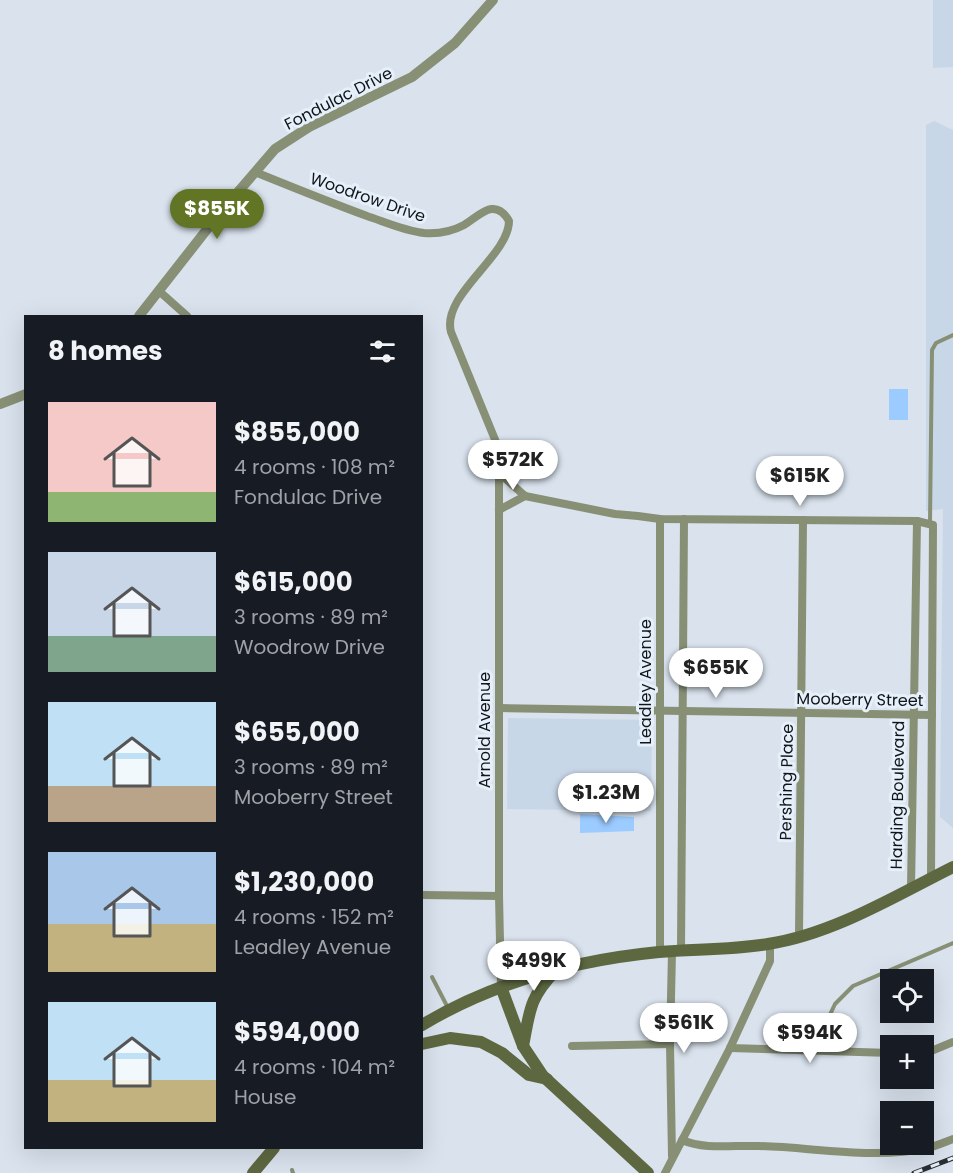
<!DOCTYPE html>
<meta charset="utf-8">
<style>
:root{--surface:#171b24;--page:#20242c;--text:#f1f3f6;--muted:#9ea1a6;--accent:#627524}
body{margin:0;font-family:Poppins,sans-serif;background:var(--page);color:var(--text);height:100vh;display:flex;flex-direction:column;font-size:22px;white-space:nowrap}
*{box-sizing:border-box;margin:0}
p{font-size:20px;color:var(--muted)}
.icon{flex:none;width:33px;height:33px;fill:none;stroke:currentColor;stroke-width:2;stroke-linecap:round;stroke-linejoin:round}
.map{position:relative;flex:1;overflow:hidden}
.sheet{position:absolute;left:24px;top:315px;width:399px;height:834px;display:flex;flex-direction:column;background:var(--surface);border-radius:0px;box-shadow:0 6px 24px #0002}
.sheet>*{flex:none}
.fabs{position:absolute;left:880px;top:969px;display:grid;gap:12px}
.fabs a{display:grid;place-items:center;width:54px;height:54px;border-radius:0px;background:var(--surface);box-shadow:0 6px 24px #0002;font-size:30px}
.price{position:absolute;translate:-50% -51px;padding:0 14px;border-radius:21px;background:#fff;color:#222;font-size:20px;line-height:39px;filter:drop-shadow(0 2px 3px #0008)}
.price::after{content:'';position:absolute;left:50%;top:36px;width:18px;height:14px;margin-left:-9px;background:inherit;clip-path:polygon(0 0,100% 0,50% 100%)}
.price.current{background:var(--accent);color:#fff}
ul{padding:0;list-style:none}
li{display:flex;align-items:center;gap:18px;height:150px;padding:0 24px}
li span{display:grid;place-items:center;flex:none;width:168px;height:120px;border-radius:0px;color:#555}
li>.icon{margin-inline-start:auto}
span .icon{width:72px;height:72px;fill:#fffc;stroke-width:1}
li b{font-size:26px}
h2{display:flex;justify-content:space-between;align-items:center;height:72px;padding:0 24px;font-size:26px}
.map>svg:first-child{display:block}
.built{fill:#c8d7e8}
.building{fill:#9ccbff}
.lines{fill:none;stroke-linecap:round;stroke-linejoin:round}
.service{stroke:#878f75;stroke-width:4}
.minor{stroke:#878f75;stroke-width:8}
.tertiary{stroke:#878f75;stroke-width:10}
.secondary{stroke:#5d6841;stroke-width:12}
.rail-casing{stroke:#2b2e33;stroke-width:5}
.rail{stroke:#e6f0fa;stroke-width:3;stroke-dasharray:9;stroke-linecap:butt}
.labels{text-anchor:middle;stroke-width:6;stroke-linejoin:round;paint-order:stroke}
.street-label{font-size:16px;fill:#111418;stroke:#e6f0fa}
</style>
<div class="map">
<svg width="953" height="1173" viewBox="0 0 953 1173">
<rect width="100%" height="100%" fill="#d9e2ed"/>
<!-- built -->
<g class="built">
<path d="M 933,0 L 953,0 L 953,67 L 933,68 Z"/>
<path d="M 934,121 L 953,130 L 953,828 L 940,817 L 943,509 L 926,511 L 926,125 Z"/>
<path d="M 508,718 L 652,720 L 651,811 L 507,809 Z"/>
</g>
<!-- building -->
<g class="building">
<rect x="889" y="389" width="19" height="31"/>
<path d="M 580,814 L 634,817 L 634,831 L 580,833 Z"/>
</g>
<g class="lines">
<!-- service -->
<g class="service">
<path d="M 930,522 L 932,350 L 936,343 L 953,335"/>
<path d="M 432,977 L 448,1008"/>
<path d="M 818,1051 L 819,1038 L 835,1004 L 853,986 L 953,943"/>
<path d="M 292,1170 L 293,1173"/>
</g>
<!-- minor -->
<g class="minor">
<path d="M 255,172 C 292,187 329,202 367,216 C 385,222 405,231 424,233 C 438,234 451,232 464,225 C 479,216 495,196 509,221 C 509,256 441,295 451,332 L 496,442 L 499,473 L 499,896 L 501,987"/>
<path d="M 159,291 L 187,316"/>
<path d="M 499,473 L 525,496 L 615,514 L 638,516 L 660,519 L 917,521 L 933,525 L 931,878"/>
<path d="M 499,510 L 525,496"/>
<path d="M 660,519 L 660,952"/>
<path d="M 499,708 L 932,715"/>
<path d="M 911,888 L 917,521"/>
<path d="M 422,895 L 499,896"/>
<path d="M 799,936 L 803,520"/>
<path d="M 681,951 L 684,519"/>
<path d="M 672,952 L 670,1044 L 672,1156"/>
<path d="M 572,1046 L 670,1044"/>
<path d="M 730,1048 L 891,1053"/>
<path d="M 924,1054 L 953,1042"/>
<path d="M 682,1140 C 705,1150 733,1145 758,1146 C 812,1147 874,1160 927,1148 C 936,1146 945,1142 953,1139"/>
<path d="M 665,1173 L 730,1048 L 770,961 L 770,944"/>
</g>
<!-- tertiary -->
<g class="tertiary">
<path d="M 139,316 L 219,214 L 275,149 L 309,127 L 412,77 L 455,43 L 493,0"/>
<path d="M 0,404 L 26,394"/>
</g>
<!-- secondary -->
<g class="secondary">
<path d="M 501,987 L 523,1046 L 543,1076 L 648,1173"/>
<path d="M 422,1025 C 494,982 576,960 659,952 C 695,949 732,950 768,944 C 833,934 895,896 953,867"/>
<path d="M 422,1044 L 450,1038 L 481,1042 L 502,1053 L 529,1075 L 547,1079"/>
<path d="M 523,1046 C 530,1010 529,998 556,970"/>
<path d="M 253,1173 L 274,1148"/>
</g>
<!-- rail casing -->
<g class="rail-casing">
<path id="rail" d="M 914,1173 L 953,1158"/>
</g>
<!-- rail -->
<use href="#rail" class="rail"/>
</g>
<g class="labels">
<!-- street labels -->
<g class="street-label">
<text transform="translate(338 98) rotate(-27)" y="6">Fondulac Drive</text>
<text transform="translate(368 197) rotate(19)" y="6">Woodrow Drive</text>
<text transform="translate(645 682) rotate(-90)" y="6">Leadley Avenue</text>
<text transform="translate(860 699) rotate(1)" y="6">Mooberry Street</text>
<text transform="translate(484 730) rotate(-90)" y="6">Arnold Avenue</text>
<text transform="translate(786 782) rotate(-89)" y="6">Pershing Place</text>
<text transform="translate(897 795) rotate(-89)" y="6">Harding Boulevard</text>
</g>
</g>
</svg>
<div class="fabs">
<a><svg class="icon" aria-label="locate" viewBox="0 0 24 24"><circle cx="12" cy="12" r="6"/><path d="M12 2v4M12 18v4M2 12h4M18 12h4"/></svg></a>
<a>+</a>
<a>−</a>
</div>
<b class="price current" style="left:217px;top:240px">$855K</b>
<b class="price" style="left:513px;top:491px">$572K</b>
<b class="price" style="left:800px;top:507px">$615K</b>
<b class="price" style="left:716px;top:699px">$655K</b>
<b class="price" style="left:606px;top:824px">$1.23M</b>
<b class="price" style="left:534px;top:992px">$499K</b>
<b class="price" style="left:684px;top:1054px">$561K</b>
<b class="price" style="left:810px;top:1064px">$594K</b>
<section class="sheet">
<h2>8 homes<svg class="icon" aria-label="filters" viewBox="0 0 24 24"><path d="M4 7h16M4 17h16"/><circle cx="9" cy="7" r="2"/><circle cx="15" cy="17" r="2"/></svg></h2>
<ul>
<li><span style="background:linear-gradient(#f6c9c9 75%,#8fb573 0)"><svg class="icon" aria-label="home" viewBox="0 0 24 24"><path d="M3 11l9-7 9 7M6 9v11h12V9"/></svg></span><div><b>$855,000</b><p>4 rooms · 108 m²</p><p>Fondulac Drive</p></div></li>
<li><span style="background:linear-gradient(#c9d6e8 70%,#7fa58c 0)"><svg class="icon" aria-label="home" viewBox="0 0 24 24"><path d="M3 11l9-7 9 7M6 9v11h12V9"/></svg></span><div><b>$615,000</b><p>3 rooms · 89 m²</p><p>Woodrow Drive</p></div></li>
<li><span style="background:linear-gradient(#bfe0f5 70%,#b9a48a 0)"><svg class="icon" aria-label="home" viewBox="0 0 24 24"><path d="M3 11l9-7 9 7M6 9v11h12V9"/></svg></span><div><b>$655,000</b><p>3 rooms · 89 m²</p><p>Mooberry Street</p></div></li>
<li><span style="background:linear-gradient(#a9c7e8 60%,#c2b280 0)"><svg class="icon" aria-label="home" viewBox="0 0 24 24"><path d="M3 11l9-7 9 7M6 9v11h12V9"/></svg></span><div><b>$1,230,000</b><p>4 rooms · 152 m²</p><p>Leadley Avenue</p></div></li>
<li><span style="background:linear-gradient(#bfe0f5 65%,#c2b280 0)"><svg class="icon" aria-label="home" viewBox="0 0 24 24"><path d="M3 11l9-7 9 7M6 9v11h12V9"/></svg></span><div><b>$594,000</b><p>4 rooms · 104 m²</p><p>House</p></div></li>
</ul>
</section>
</div>
